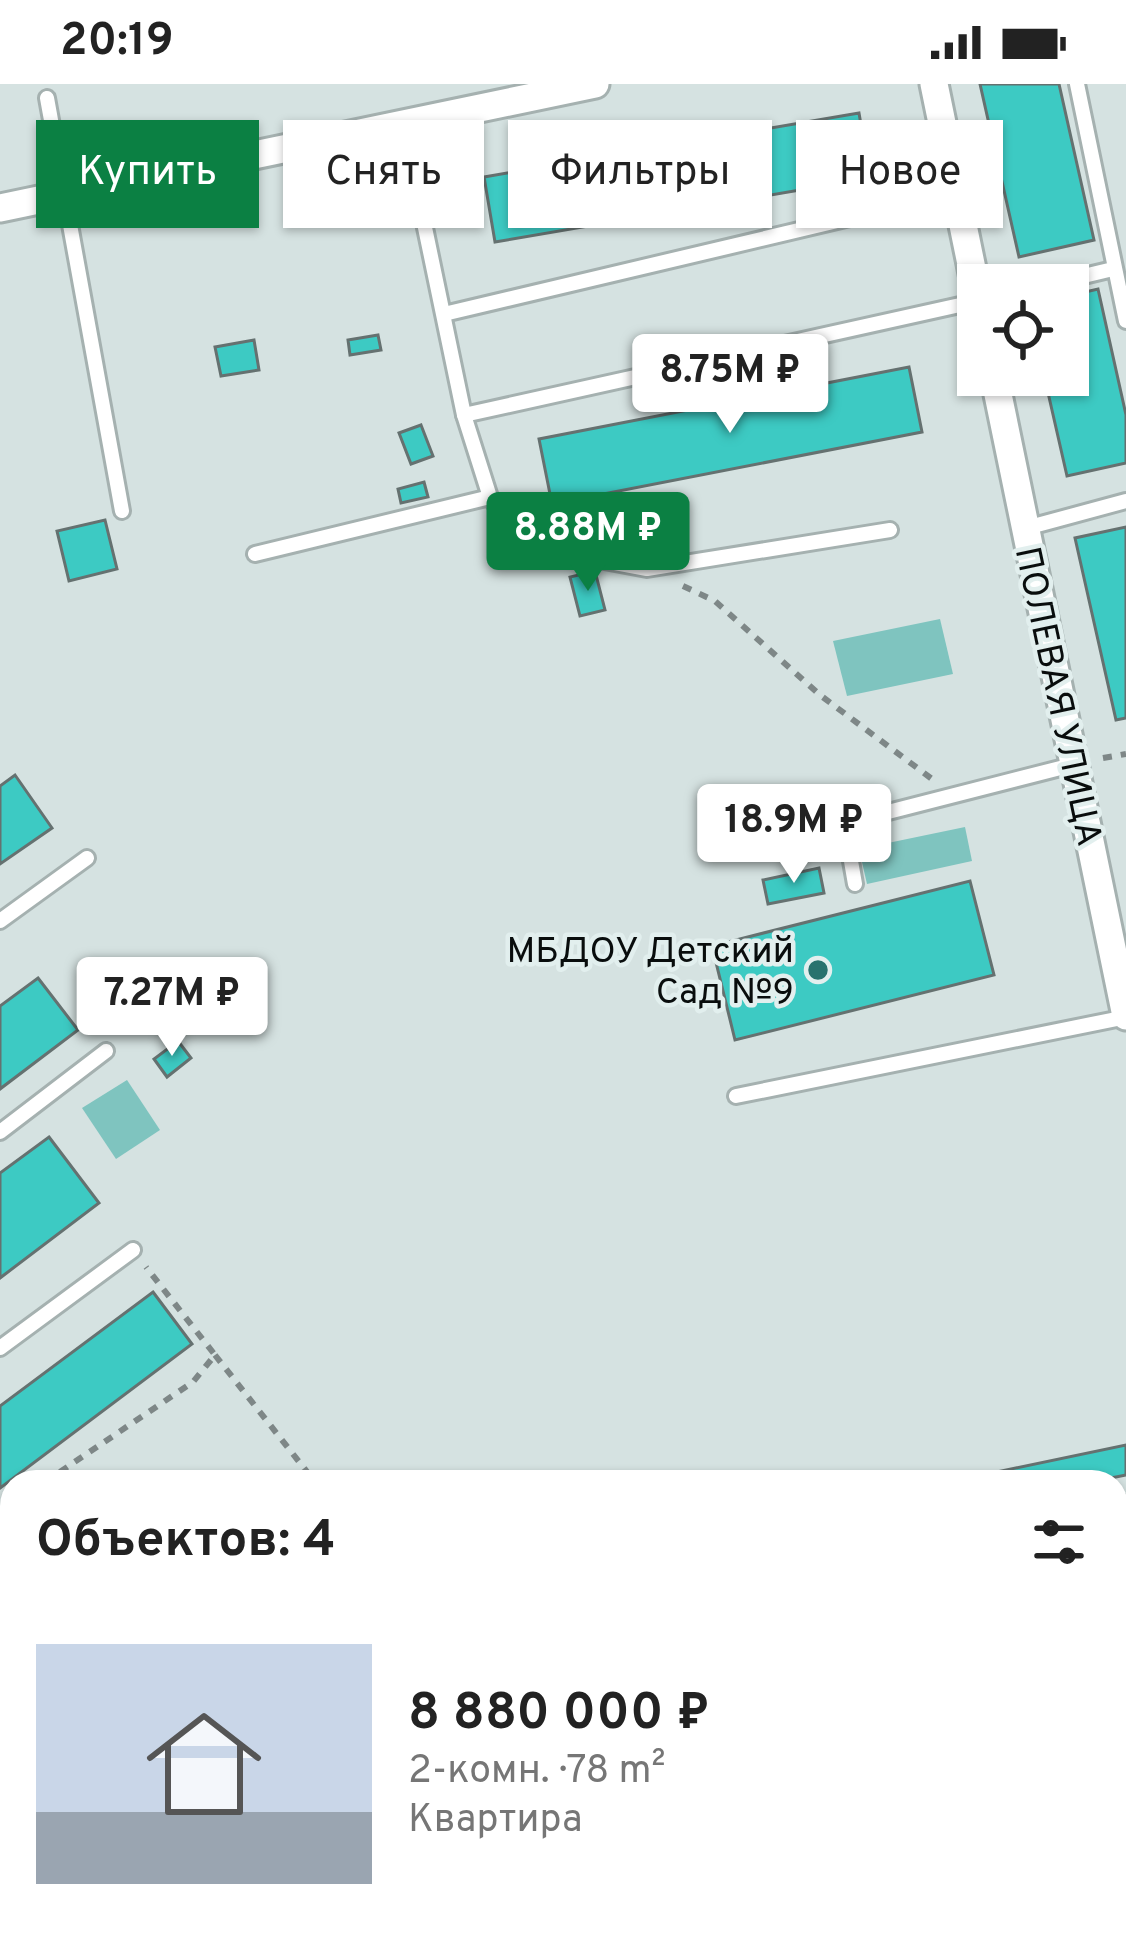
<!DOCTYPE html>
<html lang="ru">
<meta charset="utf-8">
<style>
:root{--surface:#fff;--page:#f2f2f2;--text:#222;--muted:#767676;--line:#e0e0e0;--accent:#0b8043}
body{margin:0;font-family:Overpass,sans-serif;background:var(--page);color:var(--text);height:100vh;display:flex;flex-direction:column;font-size:45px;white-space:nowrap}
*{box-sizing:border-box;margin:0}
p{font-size:39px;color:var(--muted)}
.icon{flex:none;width:66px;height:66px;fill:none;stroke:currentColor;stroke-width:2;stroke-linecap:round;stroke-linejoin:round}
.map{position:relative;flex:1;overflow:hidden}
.side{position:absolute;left:0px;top:1386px;width:1128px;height:471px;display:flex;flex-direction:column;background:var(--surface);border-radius:36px 36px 0 0;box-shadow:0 3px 9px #0004}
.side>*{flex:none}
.hud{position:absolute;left:36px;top:36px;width:1056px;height:108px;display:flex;gap:24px}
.fabs{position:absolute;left:957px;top:180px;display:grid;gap:24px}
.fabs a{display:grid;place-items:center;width:132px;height:132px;border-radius:0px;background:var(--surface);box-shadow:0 3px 9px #0004;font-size:60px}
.price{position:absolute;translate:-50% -102px;padding:0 27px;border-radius:12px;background:#fff;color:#222;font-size:39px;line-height:78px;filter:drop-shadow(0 3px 6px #0008)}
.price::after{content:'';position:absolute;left:50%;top:72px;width:36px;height:27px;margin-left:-18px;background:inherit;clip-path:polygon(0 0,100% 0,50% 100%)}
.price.on{background:var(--accent);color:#fff}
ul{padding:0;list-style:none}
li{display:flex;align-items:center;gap:36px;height:300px;padding:0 36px}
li+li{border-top:3px solid var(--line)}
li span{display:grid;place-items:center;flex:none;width:336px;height:240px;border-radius:0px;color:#555}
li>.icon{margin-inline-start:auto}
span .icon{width:144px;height:144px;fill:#fffc;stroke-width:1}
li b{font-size:51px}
h2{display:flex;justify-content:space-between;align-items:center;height:144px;padding:0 36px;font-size:51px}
.tag{padding:0 42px;border-radius:0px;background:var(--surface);box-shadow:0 3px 9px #0004;font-size:42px;line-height:108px}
.tag.on{background:var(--accent);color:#fff}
.status{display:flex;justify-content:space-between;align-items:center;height:84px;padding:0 60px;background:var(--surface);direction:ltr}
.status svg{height:33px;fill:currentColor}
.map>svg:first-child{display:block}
.green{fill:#7fc4bf}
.building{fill:#3dcac3;stroke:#657170;stroke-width:3}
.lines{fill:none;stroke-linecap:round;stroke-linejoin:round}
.lane-casing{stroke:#a5b1b0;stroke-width:20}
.street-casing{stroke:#a5b1b0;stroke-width:33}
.path{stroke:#7e8787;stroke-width:6;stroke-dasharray:9 9;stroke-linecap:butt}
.lane{stroke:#fff;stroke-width:14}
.street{stroke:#fff;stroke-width:27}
.poi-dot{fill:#28726e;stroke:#e2efee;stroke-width:4.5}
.labels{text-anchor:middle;stroke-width:9;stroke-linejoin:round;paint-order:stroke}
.street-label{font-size:36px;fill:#090d0d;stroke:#e2efee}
.poi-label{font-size:36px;fill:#090d0d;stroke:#e2efee;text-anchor:end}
</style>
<div class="status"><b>20:19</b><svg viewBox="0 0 49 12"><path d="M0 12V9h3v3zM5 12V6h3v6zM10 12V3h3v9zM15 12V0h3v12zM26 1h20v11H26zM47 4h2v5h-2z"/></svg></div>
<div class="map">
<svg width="1126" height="1855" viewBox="0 0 1126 1855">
<rect width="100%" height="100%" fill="#d5e2e1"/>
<!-- green -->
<g class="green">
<path d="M 940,535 L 953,590 L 847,612 L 833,557 Z"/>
<path d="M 965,743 L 972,777 L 867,800 L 859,765 Z"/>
<path d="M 127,996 L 160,1046 L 116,1075 L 82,1024 Z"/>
</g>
<!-- building -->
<g class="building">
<path d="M 980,0 L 1059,0 L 1094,156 L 1019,173 Z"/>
<path d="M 859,29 L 870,94 L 495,158 L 484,93 Z"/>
<path d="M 1098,205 L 1126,331 L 1126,379 L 1067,392 L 1044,291 L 1068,291 L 1068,212 Z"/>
<path d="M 378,251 L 381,266 L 350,271 L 348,256 Z"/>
<path d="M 254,256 L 259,286 L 221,292 L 215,263 Z"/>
<path d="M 909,283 L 922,348 L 552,420 L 539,355 Z"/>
<path d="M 421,341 L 433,372 L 411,380 L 399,349 Z"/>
<path d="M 424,398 L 428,413 L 401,419 L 398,405 Z"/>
<path d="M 105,436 L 117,485 L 69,497 L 57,447 Z"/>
<path d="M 1126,443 L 1126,634 L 1116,636 L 1075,454 Z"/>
<path d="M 595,487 L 605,526 L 580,532 L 570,493 Z"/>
<path d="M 15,691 L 52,744 L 0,780 L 0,702 Z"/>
<path d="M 819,784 L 824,809 L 768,820 L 763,796 Z"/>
<path d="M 970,797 L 994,891 L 735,956 L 712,862 Z"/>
<path d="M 38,894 L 78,946 L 0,1005 L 0,922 Z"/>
<path d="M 178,957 L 191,974 L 167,993 L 154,975 Z"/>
<path d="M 49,1053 L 99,1119 L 0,1194 L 0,1089 Z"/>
<path d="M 153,1208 L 192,1260 L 0,1404 L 0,1322 Z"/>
<path d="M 1126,1361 L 1126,1391 L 1091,1398 L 949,1398 Z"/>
<path d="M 1126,1440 L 1126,1568 L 1116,1525 L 1116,1443 Z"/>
<path d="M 12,1484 L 12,1519 L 0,1521 L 0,1486 Z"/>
<path d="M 1116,1525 L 1126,1568 L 1126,1588 L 1116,1590 Z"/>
<path d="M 12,1736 L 12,1845 L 32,1845 L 34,1855 L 0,1855 L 0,1738 Z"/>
<path d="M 79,1845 L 157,1845 L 159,1855 L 81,1855 Z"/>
<path d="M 202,1845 L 279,1845 L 282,1855 L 204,1855 Z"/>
</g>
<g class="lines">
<!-- lane casing -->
<g class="lane-casing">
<g id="lane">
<path d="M 1077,0 L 1126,237"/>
<path d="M 47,14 L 122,427"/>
<path d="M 403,38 L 464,331 L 490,413 L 524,462 L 647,485 L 890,446"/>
<path d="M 1046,201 L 1113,185"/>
<path d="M 444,230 L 888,125"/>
<path d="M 464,331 L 978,217"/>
<path d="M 1026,444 L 1126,417"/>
<path d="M 255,470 L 490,413"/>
<path d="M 855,800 L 845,743 L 849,738 L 1076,680"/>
<path d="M 0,837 L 87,774"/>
<path d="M 736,1012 L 1126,933"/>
<path d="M 0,1048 L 106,967"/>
<path d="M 0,1264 L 133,1166"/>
<path d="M 1116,1421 L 1126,1419"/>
<path d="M 0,1588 L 12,1628"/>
<path d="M 0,1711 L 12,1708"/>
<path d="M 1116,1714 L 1126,1714"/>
<path d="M 62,1845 L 64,1855"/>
<path d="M 179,1845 L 181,1855"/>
<path d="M 312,1845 L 315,1855"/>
<path d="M 478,1845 L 479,1855"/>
<path d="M 582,1855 L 584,1845"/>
</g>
</g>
<!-- street casing -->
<g class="street-casing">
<g id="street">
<path d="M 934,0 L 978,214"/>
<path d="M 0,124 L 595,0"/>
<path d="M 994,291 L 1126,932"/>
</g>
</g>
<!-- path -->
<g class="path">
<path d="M 683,502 L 715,517 L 820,611 L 932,695"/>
<path d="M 1103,674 L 1126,670"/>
<path d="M 215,1271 L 315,1398"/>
<path d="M 45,1398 L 193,1298 L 215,1271 L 146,1183"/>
<path d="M 0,1428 L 12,1420"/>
<path d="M 1125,1855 L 1126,1852"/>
</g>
<!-- lane -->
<use href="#lane" class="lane"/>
<!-- street -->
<use href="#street" class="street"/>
</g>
<!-- markers -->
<circle class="poi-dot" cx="818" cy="886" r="12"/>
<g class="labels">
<!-- street labels -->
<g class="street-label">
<text transform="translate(1060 612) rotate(78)" y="13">ПОЛЕВАЯ УЛИЦА</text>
</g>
<!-- poi labels -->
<g class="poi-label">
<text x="794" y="878">МБДОУ Детский<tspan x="794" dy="41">Сад №9</tspan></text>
</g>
</g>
</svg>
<div class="fabs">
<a><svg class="icon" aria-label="locate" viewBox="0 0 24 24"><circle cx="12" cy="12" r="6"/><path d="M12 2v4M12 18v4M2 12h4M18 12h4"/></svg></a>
</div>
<b class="price" style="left:730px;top:352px">8.75M ₽</b>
<b class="price on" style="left:588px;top:510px">8.88M ₽</b>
<b class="price" style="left:794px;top:802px">18.9M ₽</b>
<b class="price" style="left:172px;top:975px">7.27M ₽</b>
<div class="hud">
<a class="tag on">Купить</a>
<a class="tag">Снять</a>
<a class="tag">Фильтры</a>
<a class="tag">Новое</a>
</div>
<section class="side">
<h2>Объектов: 4<svg class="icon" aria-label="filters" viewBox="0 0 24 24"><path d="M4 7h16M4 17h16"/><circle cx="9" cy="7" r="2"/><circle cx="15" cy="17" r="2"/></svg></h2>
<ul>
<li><span style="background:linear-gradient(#c9d6e8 70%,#9aa5b1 0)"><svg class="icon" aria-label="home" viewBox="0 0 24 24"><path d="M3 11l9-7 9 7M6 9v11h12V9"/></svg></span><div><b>8 880 000 ₽</b><p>2-комн. · 78 m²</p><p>Квартира</p></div></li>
</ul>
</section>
</div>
